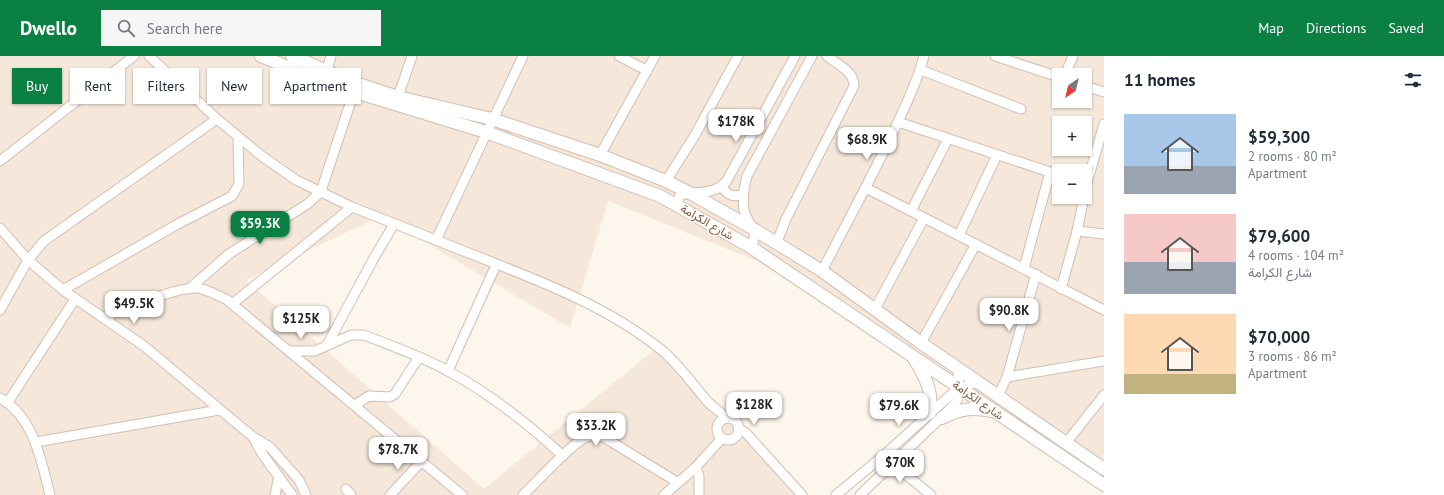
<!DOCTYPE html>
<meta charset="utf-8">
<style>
:root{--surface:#fff;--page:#f6f6f7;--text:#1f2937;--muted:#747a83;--accent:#0b8043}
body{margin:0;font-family:"PT Sans",Vazirmatn,sans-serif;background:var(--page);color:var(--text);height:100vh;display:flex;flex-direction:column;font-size:15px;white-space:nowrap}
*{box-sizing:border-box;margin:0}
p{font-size:13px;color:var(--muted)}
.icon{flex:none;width:22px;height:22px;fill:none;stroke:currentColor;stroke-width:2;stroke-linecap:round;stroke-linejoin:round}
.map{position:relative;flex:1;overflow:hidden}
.panel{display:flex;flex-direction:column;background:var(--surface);width:340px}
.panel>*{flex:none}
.hud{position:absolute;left:12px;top:12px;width:380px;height:36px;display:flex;gap:8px}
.needle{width:26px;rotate:215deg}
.controls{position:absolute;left:1052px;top:12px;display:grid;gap:8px}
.controls a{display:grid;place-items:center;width:40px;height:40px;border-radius:0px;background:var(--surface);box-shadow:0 1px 3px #0004;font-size:20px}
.price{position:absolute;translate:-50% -34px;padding:0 9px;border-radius:8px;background:#fff;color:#222;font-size:13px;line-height:26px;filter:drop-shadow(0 1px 2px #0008)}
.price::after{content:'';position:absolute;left:50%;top:24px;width:12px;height:9px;margin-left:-6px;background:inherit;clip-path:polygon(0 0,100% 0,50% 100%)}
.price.active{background:var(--accent);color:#fff}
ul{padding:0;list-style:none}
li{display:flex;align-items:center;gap:12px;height:100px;padding:0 20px}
li span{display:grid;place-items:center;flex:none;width:112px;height:80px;border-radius:0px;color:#555}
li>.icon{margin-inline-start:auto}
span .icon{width:48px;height:48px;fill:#fffc;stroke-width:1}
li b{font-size:17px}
h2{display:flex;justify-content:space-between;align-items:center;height:48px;padding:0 20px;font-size:17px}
.tag{padding:0 14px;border-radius:0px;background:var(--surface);box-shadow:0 1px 3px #0004;font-size:14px;line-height:36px}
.tag.active{background:var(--accent);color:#fff}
header{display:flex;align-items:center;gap:24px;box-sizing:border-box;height:56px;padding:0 20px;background:var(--accent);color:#fff}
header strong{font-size:19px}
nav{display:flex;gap:22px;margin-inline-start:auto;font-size:14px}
.search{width:280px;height:36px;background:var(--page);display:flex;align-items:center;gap:10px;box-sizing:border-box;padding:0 14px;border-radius:0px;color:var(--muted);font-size:15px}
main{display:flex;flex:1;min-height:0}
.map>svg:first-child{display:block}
.residential{fill:#f5e8da;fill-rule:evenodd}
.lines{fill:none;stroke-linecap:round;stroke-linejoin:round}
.minor-casing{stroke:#d1beb0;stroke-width:11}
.tertiary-casing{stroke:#d1beb0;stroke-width:14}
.minor{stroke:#fff;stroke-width:9}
.tertiary{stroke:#fff;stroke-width:12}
.labels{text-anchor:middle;stroke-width:3;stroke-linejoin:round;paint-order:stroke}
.street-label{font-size:12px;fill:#7a5c4d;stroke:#fffaf3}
</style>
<header>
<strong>Dwello</strong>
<div class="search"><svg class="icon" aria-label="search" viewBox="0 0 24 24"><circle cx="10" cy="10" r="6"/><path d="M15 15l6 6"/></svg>Search here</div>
<nav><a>Map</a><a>Directions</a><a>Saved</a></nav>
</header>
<main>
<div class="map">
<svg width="1104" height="439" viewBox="0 0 1104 439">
<rect width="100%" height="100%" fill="#fdf6ec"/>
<!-- residential -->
<path class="residential" d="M 0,0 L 1104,0 L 1104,428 L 757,205 L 608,145 L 570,272 L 381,160 L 246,224 L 484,433 L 660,289 L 796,439 L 0,439 ZM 1059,19 L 1085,19 L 1085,45 L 1059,45 ZM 1059,67 L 1085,67 L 1085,93 L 1059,93 ZM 1059,115 L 1085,115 L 1085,141 L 1059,141 Z"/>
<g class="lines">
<!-- minor casing -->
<g class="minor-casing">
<g id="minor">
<path d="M 149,0 L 217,63 L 263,101 L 296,124 L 352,151 L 436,184"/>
<path d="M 523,0 L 436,184 C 514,216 598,242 664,296 C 680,310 694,330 708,346 C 714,352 721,356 726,362"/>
<path d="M 619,0 L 646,14"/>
<path d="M 995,0 L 1059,21"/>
<path d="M 921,14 L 1021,53"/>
<path d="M 1065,19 L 1073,0"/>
<path d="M 325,21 L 331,0"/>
<path d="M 1085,30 L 1104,36"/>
<path d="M 398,41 L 412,0"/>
<path d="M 898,66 L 1059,119"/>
<path d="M 600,99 L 655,0"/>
<path d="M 0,105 L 134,0"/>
<path d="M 666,125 L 695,79 L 738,0"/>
<path d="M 722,130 C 726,139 734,142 743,138"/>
<path d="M 866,132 L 1104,254"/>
<path d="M 1085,134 L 1104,68"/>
<path d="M 678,149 L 679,141 C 688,132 709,143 726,126 L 795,0"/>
<path d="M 911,155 L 948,83"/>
<path d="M 0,172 L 28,204 L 63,234 L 144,290 L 253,381 L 270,391 L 299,424 L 306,439"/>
<path d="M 1077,175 L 1104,178"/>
<path d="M 959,179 L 997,99"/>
<path d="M 777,186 L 786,163 L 854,30 C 854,15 837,8 827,0"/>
<path d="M 749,190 C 763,180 746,166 744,154 C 742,142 744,131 747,120 L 812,0"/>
<path d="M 1024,212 L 1050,116"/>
<path d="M 822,215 C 844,172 867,130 888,87 C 901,59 916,30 924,0"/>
<path d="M 189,233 L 229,198 L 309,147 L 321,135 L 354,36"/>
<path d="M 1061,233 L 1077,175 L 1084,141"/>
<path d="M 63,234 L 176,169 L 232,140 L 239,128 L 238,81"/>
<path d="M 232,248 L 352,151"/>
<path d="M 875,253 L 924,162"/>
<path d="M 0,254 L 28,204 L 44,185 L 217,63"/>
<path d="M 103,262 C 124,253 177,231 197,232 C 207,233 218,240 226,243 L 462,439"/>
<path d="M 921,287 L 976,188"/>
<path d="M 327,289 L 374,202 L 394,168"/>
<path d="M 289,295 L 315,295 L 351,279 L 364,279 C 392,290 421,300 448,315 C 491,338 527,367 563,400"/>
<path d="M 448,315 L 496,209"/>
<path d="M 1007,321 L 1104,305"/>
<path d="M 998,340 L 1007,321 L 1036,218"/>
<path d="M 0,342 C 34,361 41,404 50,439"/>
<path d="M 8,346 L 75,243"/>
<path d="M 355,349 L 369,340 L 390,341 L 395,338 L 419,301"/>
<circle cx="728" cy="373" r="11"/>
<path d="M 738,372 L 746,377 L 802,439"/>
<path d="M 253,381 L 261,396 L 292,439"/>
<path d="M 36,386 L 219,354"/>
<path d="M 1066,387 L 1104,339"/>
<path d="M 889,405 L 931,439"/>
<path d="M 696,411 L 699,420 L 699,439"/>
<path d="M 346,433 L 351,439"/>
<path d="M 275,439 L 279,420"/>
<path d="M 390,439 L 421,406"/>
<path d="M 523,439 C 537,426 571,387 587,381 C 593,379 600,380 605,382 L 677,426"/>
<path d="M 664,439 L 696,411 L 722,382"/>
<path d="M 836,439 L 884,399 L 956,334 L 976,326"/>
<path d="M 860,439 L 954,349 L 961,337 L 957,312"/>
</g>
</g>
<!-- tertiary casing -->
<g class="tertiary-casing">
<g id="tertiary">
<path d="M 261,0 L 323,26 L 486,76 L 660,140 L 749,190 L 1104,429"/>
<path d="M 292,0 L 352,26 L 398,41 L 492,63 L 600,99 L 666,125 L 690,137 L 752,172 L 822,215 L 921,287 L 1104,413"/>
<path d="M 913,301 C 925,320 933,334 930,357"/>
<path d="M 942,362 C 959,353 972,351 991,355"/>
</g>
</g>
<!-- minor -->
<use href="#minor" class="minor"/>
<!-- tertiary -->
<use href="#tertiary" class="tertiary"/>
</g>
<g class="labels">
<!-- street labels -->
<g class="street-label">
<text transform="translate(707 166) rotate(30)" y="4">شارع الكرامة</text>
<text transform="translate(978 344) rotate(35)" y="4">شارع الكرامة</text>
</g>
</g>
</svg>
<div class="controls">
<a><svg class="needle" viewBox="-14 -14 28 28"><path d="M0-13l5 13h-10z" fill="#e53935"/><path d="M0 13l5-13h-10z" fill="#747a83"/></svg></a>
<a>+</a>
<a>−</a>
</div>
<b class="price" style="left:736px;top:87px">$178K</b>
<b class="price" style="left:867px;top:105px">$68.9K</b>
<b class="price active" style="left:260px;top:189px">$59.3K</b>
<b class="price" style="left:134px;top:269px">$49.5K</b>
<b class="price" style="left:1009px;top:276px">$90.8K</b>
<b class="price" style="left:301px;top:284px">$125K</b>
<b class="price" style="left:754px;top:370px">$128K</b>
<b class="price" style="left:899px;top:371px">$79.6K</b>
<b class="price" style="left:596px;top:391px">$33.2K</b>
<b class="price" style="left:398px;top:415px">$78.7K</b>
<b class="price" style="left:900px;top:428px">$70K</b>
<div class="hud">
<a class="tag active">Buy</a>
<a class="tag">Rent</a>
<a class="tag">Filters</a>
<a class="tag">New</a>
<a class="tag">Apartment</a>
</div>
</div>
<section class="panel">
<h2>11 homes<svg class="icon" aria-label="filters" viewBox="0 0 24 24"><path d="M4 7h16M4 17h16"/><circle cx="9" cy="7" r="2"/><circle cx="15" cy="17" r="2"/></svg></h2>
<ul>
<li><span style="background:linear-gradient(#a9c7e8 65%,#9aa5b1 0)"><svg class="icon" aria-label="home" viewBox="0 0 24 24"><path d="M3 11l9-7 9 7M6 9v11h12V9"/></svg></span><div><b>$59,300</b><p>2 rooms · 80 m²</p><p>Apartment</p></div></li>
<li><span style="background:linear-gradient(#f6c9c9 60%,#9aa5b1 0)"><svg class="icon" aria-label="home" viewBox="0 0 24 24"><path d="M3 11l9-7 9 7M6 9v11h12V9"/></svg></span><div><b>$79,600</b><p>4 rooms · 104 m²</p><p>شارع الكرامة</p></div></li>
<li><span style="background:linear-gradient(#ffd9b3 75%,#c2b280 0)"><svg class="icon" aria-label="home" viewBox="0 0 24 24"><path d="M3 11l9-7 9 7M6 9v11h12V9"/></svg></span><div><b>$70,000</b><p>3 rooms · 86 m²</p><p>Apartment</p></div></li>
</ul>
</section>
</main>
